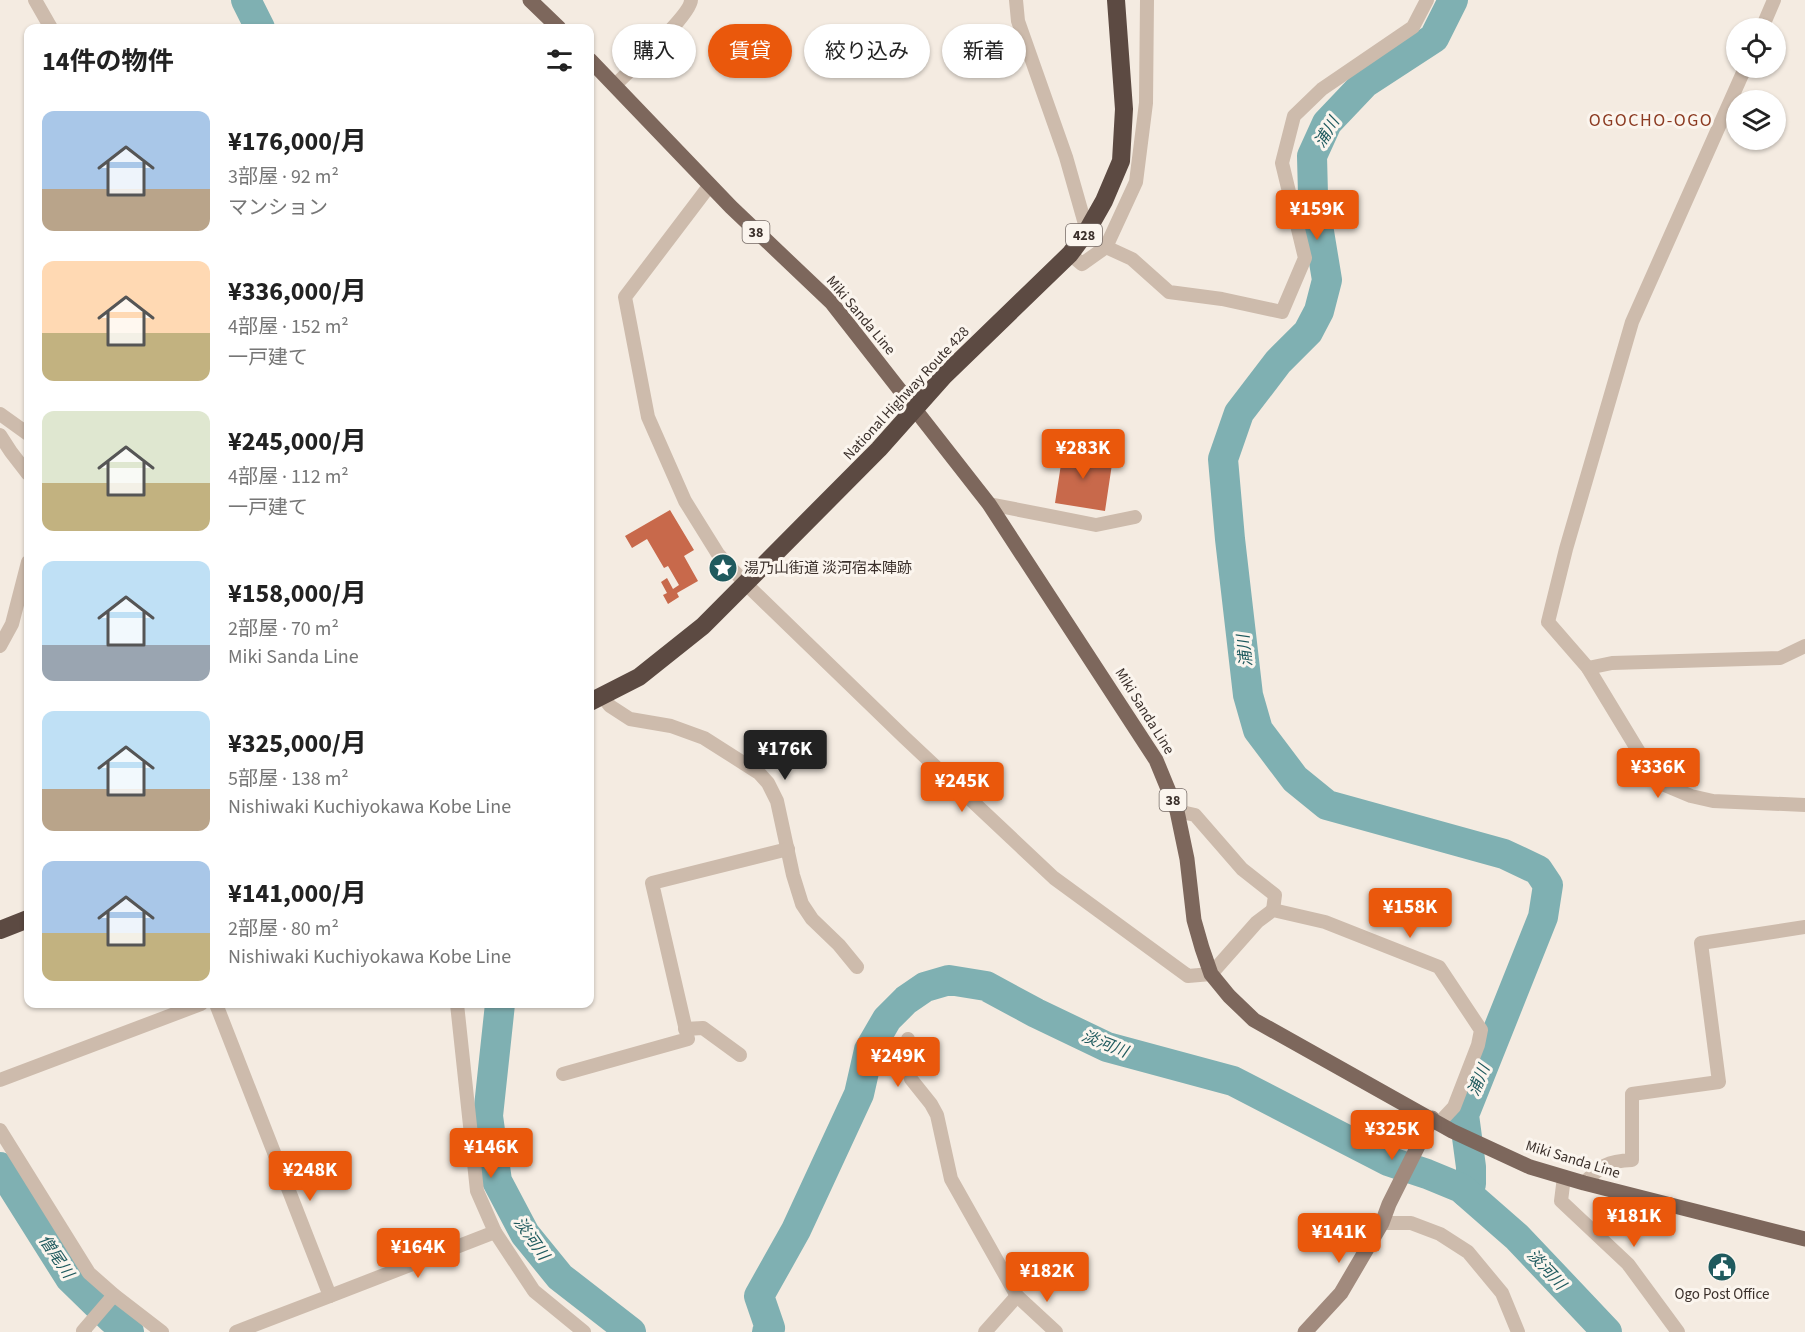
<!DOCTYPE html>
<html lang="ja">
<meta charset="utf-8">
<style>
:root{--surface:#fff;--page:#f2f2f2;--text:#222;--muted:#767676;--accent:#ea580c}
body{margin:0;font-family:"Source Sans 3","Noto Sans JP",sans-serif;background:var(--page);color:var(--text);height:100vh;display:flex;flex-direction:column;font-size:22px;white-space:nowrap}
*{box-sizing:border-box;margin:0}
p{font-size:20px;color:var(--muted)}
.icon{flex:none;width:33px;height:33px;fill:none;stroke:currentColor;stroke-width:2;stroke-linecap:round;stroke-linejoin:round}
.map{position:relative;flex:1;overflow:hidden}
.sheet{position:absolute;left:24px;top:24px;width:570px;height:984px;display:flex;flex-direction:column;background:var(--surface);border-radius:12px;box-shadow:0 2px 4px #0004}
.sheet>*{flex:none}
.hud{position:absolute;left:612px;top:24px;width:570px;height:54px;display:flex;gap:12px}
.controls{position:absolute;left:1726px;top:18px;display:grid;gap:12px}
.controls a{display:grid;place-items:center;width:60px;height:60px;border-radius:50%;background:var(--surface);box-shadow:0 2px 4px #0004;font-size:30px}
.price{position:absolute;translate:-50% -51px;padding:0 14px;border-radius:6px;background:var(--accent);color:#fff;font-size:20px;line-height:39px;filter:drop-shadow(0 2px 3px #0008)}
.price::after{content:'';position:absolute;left:50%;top:36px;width:18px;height:14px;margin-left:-9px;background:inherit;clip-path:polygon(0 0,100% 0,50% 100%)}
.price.on{background:#222;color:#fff}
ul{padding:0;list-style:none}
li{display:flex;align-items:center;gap:18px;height:150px;padding:0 18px}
li span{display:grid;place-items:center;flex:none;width:168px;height:120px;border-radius:12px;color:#555}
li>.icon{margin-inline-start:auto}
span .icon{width:72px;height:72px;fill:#fffc;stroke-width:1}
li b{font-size:26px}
h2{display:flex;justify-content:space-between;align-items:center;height:72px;padding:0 18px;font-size:26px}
.chip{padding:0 21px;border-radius:27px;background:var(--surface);box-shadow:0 2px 4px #0004;font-size:21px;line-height:54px}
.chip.on{background:var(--accent);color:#fff}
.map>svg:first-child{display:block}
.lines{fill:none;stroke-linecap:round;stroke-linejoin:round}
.river{stroke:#7fb0b2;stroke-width:30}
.building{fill:#c8694b}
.street{stroke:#cdbbac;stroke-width:14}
.secondary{stroke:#a18a7d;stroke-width:15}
.primary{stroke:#7d675c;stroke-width:15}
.highway{stroke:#5c4a42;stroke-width:18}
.labels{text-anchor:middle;stroke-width:6;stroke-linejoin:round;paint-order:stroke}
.shield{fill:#fbf5ee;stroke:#756b66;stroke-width:1.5}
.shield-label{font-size:14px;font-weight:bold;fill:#3b302b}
.street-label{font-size:15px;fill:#3b302b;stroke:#fbf5ee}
.poi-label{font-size:15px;fill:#3b302b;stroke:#fbf5ee;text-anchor:start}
.water-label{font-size:16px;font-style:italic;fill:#1f5a5e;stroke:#fbf5ee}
.quarter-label{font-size:18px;letter-spacing:1.5px;fill:#8c3b22;stroke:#fbf5ee}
</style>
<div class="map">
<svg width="1805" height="1332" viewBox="0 0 1805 1332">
<rect width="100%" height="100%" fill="#f4ebe1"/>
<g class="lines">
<!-- river -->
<g class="river">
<path d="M 246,0 L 260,28"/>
<path d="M 1453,0 L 1434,38 L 1365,83 L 1327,123 L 1312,156 L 1313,195 L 1327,280 L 1319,311 L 1308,332 L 1278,362 L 1239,413 L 1223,459 L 1230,539 L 1248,695 L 1258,730 L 1295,779 L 1327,805 L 1504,854 L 1538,870 L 1548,885 L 1543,917 L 1464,1115 L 1471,1167 L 1471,1184 L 1466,1192"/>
<path d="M 500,1004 L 488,1116 L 497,1181 L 525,1234 L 560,1277 L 631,1332"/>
<path d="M 0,1167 L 70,1278 L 112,1319 L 129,1332"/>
<path d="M 767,1332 L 770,1328 L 759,1296 L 796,1230 L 859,1094 L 869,1050 L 887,1019 L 906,1000 L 925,987 L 949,980 L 986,986 L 1036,1013 L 1107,1047 L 1233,1081 L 1388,1161 L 1427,1174 L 1461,1188 L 1517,1237 L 1607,1332"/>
</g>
</g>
<!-- building -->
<g class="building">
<path d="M 1064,445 L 1093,450 L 1091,460 L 1112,464 L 1105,511 L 1055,503 Z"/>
<path d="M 670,510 L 694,550 L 684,556 L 698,581 L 677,593 L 679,597 L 668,604 L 663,595 L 667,593 L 661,582 L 667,578 L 673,589 L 679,585 L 668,566 L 664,568 L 647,539 L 632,548 L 625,536 Z"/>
</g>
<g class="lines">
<!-- street -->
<g class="street">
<path d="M 35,0 L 51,28"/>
<path d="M 1016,0 L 1018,21 L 1066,157 L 1087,231"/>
<path d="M 1762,28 L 1774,0"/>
<path d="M 1745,68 L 1632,322 L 1566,549 L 1548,622 L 1588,668 L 1645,762 L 1660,783 L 1691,796 L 1713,801 L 1805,805"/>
<path d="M 615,85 C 629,71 691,15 691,0"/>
<path d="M 710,185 L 625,297 L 648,417 L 685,501 L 718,554 L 746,584 L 904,737 L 1054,878 L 1188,976 L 1211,974 L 1257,922 L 1273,910 L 1325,922 L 1439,967 L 1481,1030 L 1478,1045 L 1454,1107 L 1439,1123"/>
<path d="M 1106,247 L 1132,259 L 1169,292 L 1222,299 L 1282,312 L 1305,258 L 1282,163 L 1294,116 L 1322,89 L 1413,27 L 1427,0"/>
<path d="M 1070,254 L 1082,264 L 1106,247 L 1136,182 L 1146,103 L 1147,0"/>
<path d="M 0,414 L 28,434"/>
<path d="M 0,435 L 11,452 L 28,474"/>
<path d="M 989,504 L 1096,525 L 1135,517"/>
<path d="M 0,646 L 12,624 L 28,562"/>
<path d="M 1588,668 L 1612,663 L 1780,658 L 1805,646"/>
<path d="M 602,696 L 610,706 L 630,719 L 671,726 L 704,738 L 759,773 L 768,783 L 777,801 L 793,875 L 802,904 L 812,919 L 839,945 L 857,967"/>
<path d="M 1177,811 L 1195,815 L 1242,869 L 1275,895 L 1273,910"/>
<path d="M 216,1004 L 330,1296 L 236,1332"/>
<path d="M 457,1004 L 477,1191 L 495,1232 L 534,1291 L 584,1332"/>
<path d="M 685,1029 L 703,1028 L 740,1055"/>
<path d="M 908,1039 L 905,1057 L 906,1065 L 911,1079 L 931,1104 L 937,1115 L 951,1179 L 1017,1296 L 1056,1332"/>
<path d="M 563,1074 L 688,1039 L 652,883 L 788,849"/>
<path d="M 0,1080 L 201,1004"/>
<path d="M 0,1130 L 89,1273 L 114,1295 L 162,1332"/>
<path d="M 1564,1177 L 1561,1201 L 1628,1264 L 1678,1332"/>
<path d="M 1584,1183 C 1601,1166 1607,1161 1632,1160 L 1632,1094 L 1719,1082 L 1701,943 L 1805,927"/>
<path d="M 1382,1223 L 1411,1223 L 1440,1234 L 1468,1252 L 1502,1293 L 1518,1332"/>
<path d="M 330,1296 L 495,1232"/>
<path d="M 85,1332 L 83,1331 L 114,1295"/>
<path d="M 985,1332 L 1017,1296"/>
</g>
<!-- secondary -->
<path class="secondary" d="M 1305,1332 L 1341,1293 L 1382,1223 L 1389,1204 L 1432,1118"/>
<!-- primary -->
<g class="primary">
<path d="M 530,0 L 559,28"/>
<path d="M 590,60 L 731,207 L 831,302 L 989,504 L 1156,760 L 1177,811 L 1187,859 L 1194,920 L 1202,948 L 1211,974 L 1229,996 L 1254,1020 L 1452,1131 L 1530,1167 L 1584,1183 L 1805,1239"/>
</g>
<!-- highway -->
<g class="highway">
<path d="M 590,702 L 639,677 L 703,626 L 879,449 L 944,376 L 1070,254 L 1087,231 L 1104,201 L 1121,161 L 1124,109 L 1116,0"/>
<path d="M 0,930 L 28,919"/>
</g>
</g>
<!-- icons -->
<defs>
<g id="sight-disc" transform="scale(1.5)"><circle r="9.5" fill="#1f5a5e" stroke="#fbf5ee"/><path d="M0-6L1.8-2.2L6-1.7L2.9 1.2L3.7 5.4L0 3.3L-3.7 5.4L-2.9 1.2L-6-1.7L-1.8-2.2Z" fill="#fff"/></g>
<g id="civic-disc" transform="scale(1.5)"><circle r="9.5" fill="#1f5a5e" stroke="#fbf5ee"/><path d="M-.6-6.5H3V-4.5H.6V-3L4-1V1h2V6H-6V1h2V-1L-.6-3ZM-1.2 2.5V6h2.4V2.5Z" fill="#fff"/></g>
</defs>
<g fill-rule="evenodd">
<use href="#sight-disc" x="723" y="568"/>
<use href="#civic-disc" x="1722" y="1267"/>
</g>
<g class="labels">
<!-- shield labels -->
<g class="shield">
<rect x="742.5" y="221" width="27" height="22" rx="4.5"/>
<rect x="1066" y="224" width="36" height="22" rx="4.5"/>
<rect x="1159.5" y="789" width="27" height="22" rx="4.5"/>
</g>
<g class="shield-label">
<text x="756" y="237">38</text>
<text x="1084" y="240">428</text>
<text x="1173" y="805">38</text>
</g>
<!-- street labels -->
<g class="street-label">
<text transform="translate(861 315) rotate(50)" y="5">Miki Sanda Line</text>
<text transform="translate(906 393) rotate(-47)" y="5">National Highway Route 428</text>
<text transform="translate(1145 711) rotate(58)" y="5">Miki Sanda Line</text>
<text transform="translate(1573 1159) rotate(17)" y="5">Miki Sanda Line</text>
</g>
<!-- poi labels -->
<g class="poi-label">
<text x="744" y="573">湯乃山街道 淡河宿本陣跡</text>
<text x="1722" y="1299" text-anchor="middle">Ogo Post Office</text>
</g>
<!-- water labels -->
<g class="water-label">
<text transform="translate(1326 132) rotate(-59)" y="6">浦川</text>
<text transform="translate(1244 651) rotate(-96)" y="6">浦川</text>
<text transform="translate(1105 1043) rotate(21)" y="6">淡河川</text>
<text transform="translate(1478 1080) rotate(-68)" y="6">浦川</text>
<text transform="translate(532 1238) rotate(55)" y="6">淡河川</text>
<text transform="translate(57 1256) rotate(56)" y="6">僧尾川</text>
<text transform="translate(1547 1269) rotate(47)" y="6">淡河川</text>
</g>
<!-- quarter labels -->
<g class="quarter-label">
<text x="1651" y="126">OGOCHO-OGO</text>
</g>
</g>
</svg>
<div class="controls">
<a><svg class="icon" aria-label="locate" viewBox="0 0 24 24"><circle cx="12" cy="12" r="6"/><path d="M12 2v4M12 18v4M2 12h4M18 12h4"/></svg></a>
<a><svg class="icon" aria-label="layers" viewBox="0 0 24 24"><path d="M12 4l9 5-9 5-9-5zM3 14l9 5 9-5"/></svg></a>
</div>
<b class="price" style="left:1317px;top:241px">¥159K</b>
<b class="price" style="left:1083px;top:480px">¥283K</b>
<b class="price on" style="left:785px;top:781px">¥176K</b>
<b class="price" style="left:1658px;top:799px">¥336K</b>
<b class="price" style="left:962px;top:813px">¥245K</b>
<b class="price" style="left:1410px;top:939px">¥158K</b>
<b class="price" style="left:898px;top:1088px">¥249K</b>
<b class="price" style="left:1392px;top:1161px">¥325K</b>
<b class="price" style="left:491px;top:1179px">¥146K</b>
<b class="price" style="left:310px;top:1202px">¥248K</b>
<b class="price" style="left:1634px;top:1248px">¥181K</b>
<b class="price" style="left:1339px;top:1264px">¥141K</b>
<b class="price" style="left:418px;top:1279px">¥164K</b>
<b class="price" style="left:1047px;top:1303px">¥182K</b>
<div class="hud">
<a class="chip">購入</a>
<a class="chip on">賃貸</a>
<a class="chip">絞り込み</a>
<a class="chip">新着</a>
</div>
<section class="sheet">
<h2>14件の物件<svg class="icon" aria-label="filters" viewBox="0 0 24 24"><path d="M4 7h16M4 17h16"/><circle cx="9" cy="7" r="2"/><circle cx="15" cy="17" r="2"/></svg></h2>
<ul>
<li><span style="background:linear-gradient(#a9c7e8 65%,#b9a48a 0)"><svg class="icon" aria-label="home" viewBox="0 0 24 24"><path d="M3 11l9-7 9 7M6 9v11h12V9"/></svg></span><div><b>¥176,000/月</b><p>3部屋 · 92 m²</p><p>マンション</p></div></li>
<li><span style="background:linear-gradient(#ffd9b3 60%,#c2b280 0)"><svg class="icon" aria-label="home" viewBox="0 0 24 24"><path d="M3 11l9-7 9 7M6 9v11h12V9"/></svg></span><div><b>¥336,000/月</b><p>4部屋 · 152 m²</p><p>一戸建て</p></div></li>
<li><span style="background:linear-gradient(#dfe7d0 60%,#c2b280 0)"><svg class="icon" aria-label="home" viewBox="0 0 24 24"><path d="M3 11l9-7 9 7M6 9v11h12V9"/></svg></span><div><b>¥245,000/月</b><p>4部屋 · 112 m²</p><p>一戸建て</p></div></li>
<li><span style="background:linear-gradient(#bfe0f5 70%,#9aa5b1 0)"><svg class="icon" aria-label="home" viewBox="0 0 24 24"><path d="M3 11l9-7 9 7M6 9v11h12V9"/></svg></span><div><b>¥158,000/月</b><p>2部屋 · 70 m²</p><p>Miki Sanda Line</p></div></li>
<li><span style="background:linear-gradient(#bfe0f5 65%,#b9a48a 0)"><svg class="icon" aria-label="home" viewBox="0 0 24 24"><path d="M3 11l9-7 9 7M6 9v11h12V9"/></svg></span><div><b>¥325,000/月</b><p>5部屋 · 138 m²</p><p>Nishiwaki Kuchiyokawa Kobe Line</p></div></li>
<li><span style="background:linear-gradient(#a9c7e8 60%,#c2b280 0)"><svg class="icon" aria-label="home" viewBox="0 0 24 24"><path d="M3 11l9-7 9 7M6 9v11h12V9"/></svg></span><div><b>¥141,000/月</b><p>2部屋 · 80 m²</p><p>Nishiwaki Kuchiyokawa Kobe Line</p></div></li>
</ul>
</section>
</div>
